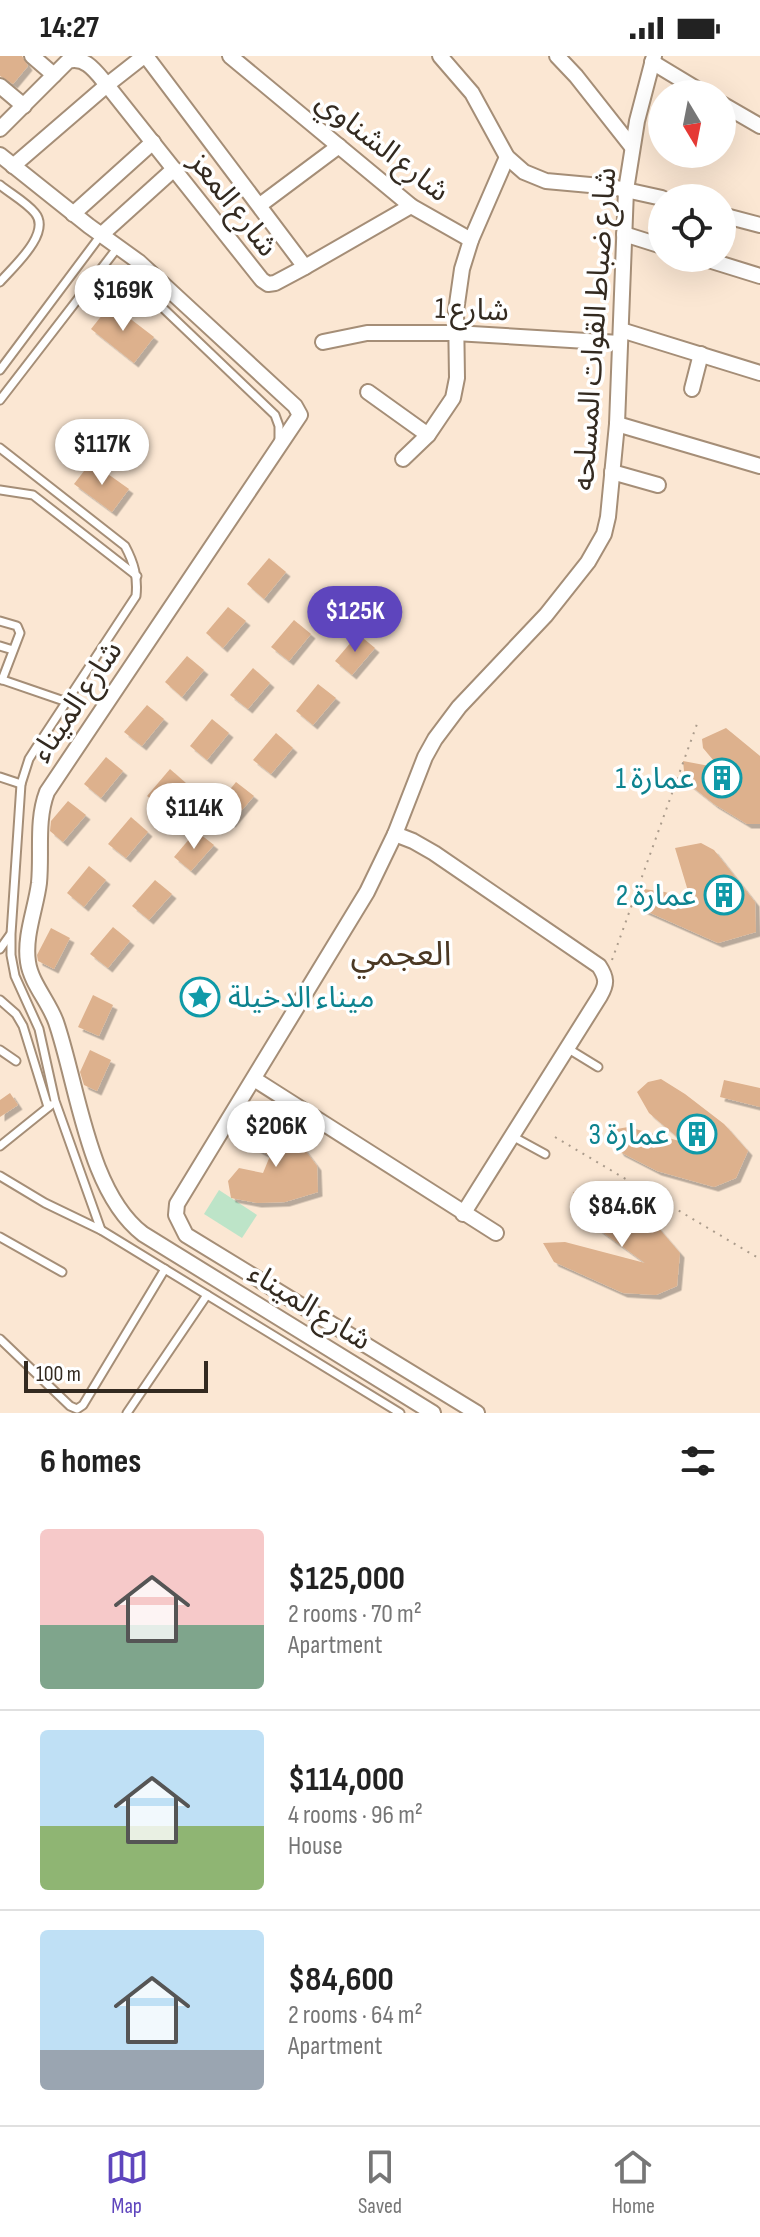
<!DOCTYPE html>
<meta charset="utf-8">
<style>
:root{--surface:#fff;--page:#f2f2f2;--text:#222;--muted:#767676;--line:#e0e0e0;--accent:#5e45bd}
body{margin:0;font-family:"Sofia Sans Condensed","Noto Sans Arabic",sans-serif;background:var(--page);color:var(--text);height:100vh;display:flex;flex-direction:column;font-size:30px;white-space:nowrap}
*{box-sizing:border-box;margin:0}
p{font-size:26px;color:var(--muted)}
.icon{flex:none;width:44px;height:44px;fill:none;stroke:currentColor;stroke-width:2;stroke-linecap:round;stroke-linejoin:round}
.map{position:relative;height:1357px;overflow:hidden}
.side{display:flex;flex-direction:column;background:var(--surface);flex:1}
.side>*{flex:none}
.needle{width:52px;rotate:170deg}
.buttons{position:absolute;left:648px;top:24px;display:grid;gap:16px}
.buttons a{display:grid;place-items:center;width:88px;height:88px;border-radius:50%;background:var(--surface);box-shadow:0 8px 32px #0002;font-size:40px}
.scale{position:absolute;left:24px;bottom:20px;width:184px;box-sizing:border-box;padding-left:8px;border:4px solid #332a20;border-top:0;font-size:22px;line-height:28px;white-space:nowrap;color:#332a20;-webkit-text-stroke:6px #fff;paint-order:stroke}
.price{position:absolute;translate:-50% -68px;padding:0 18px;border-radius:28px;background:#fff;color:#222;font-size:26px;line-height:52px;filter:drop-shadow(0 2px 4px #0008)}
.price::after{content:'';position:absolute;left:50%;top:48px;width:24px;height:18px;margin-left:-12px;background:inherit;clip-path:polygon(0 0,100% 0,50% 100%)}
.price.selected{background:var(--accent);color:#fff}
ul{padding:0;list-style:none}
li{display:flex;align-items:center;gap:24px;height:200px;padding:0 40px}
li+li{border-top:2px solid var(--line)}
li span{display:grid;place-items:center;flex:none;width:224px;height:160px;border-radius:8px;color:#555}
li>.icon{margin-inline-start:auto}
span .icon{width:96px;height:96px;fill:#fffc;stroke-width:1}
li b{font-size:34px}
h2{display:flex;justify-content:space-between;align-items:center;height:96px;padding:0 40px;font-size:34px}
.status{display:flex;justify-content:space-between;align-items:center;height:56px;padding:0 40px;background:var(--surface);direction:ltr}
.status svg{height:22px;fill:currentColor}
.dock{display:flex;justify-content:space-around;align-items:center;height:112px;border-top:2px solid var(--line);background:var(--surface);font-size:22px;color:var(--muted)}
.dock a{display:grid;justify-items:center;gap:4px}
.dock .selected{color:var(--accent)}
.map>svg:first-child{display:block}
.green{fill:#bde4c8}
.building{fill:#ddb18d;filter:url(#shadow)}
.lines{fill:none;stroke-linecap:round;stroke-linejoin:round}
.service-casing{stroke:#a58e77;stroke-width:11}
.minor-casing{stroke:#a58e77;stroke-width:18}
.path{stroke:#ab9c8c;stroke-width:2;stroke-dasharray:2 6;stroke-linecap:butt}
.service{stroke:#fff;stroke-width:7}
.minor{stroke:#fff;stroke-width:14}
.labels{text-anchor:middle;stroke-width:7;stroke-linejoin:round;paint-order:stroke}
.street-label{font-size:30px;fill:#332a20;stroke:#fff}
.culture-label{font-size:30px;fill:#0d838f;stroke:#fff;text-anchor:end}
.quarter-label{font-size:34px;fill:#4b3823;stroke:#fff}
</style>
<div class="status"><b>14:27</b><svg viewBox="0 0 49 12"><path d="M0 12V9h3v3zM5 12V6h3v6zM10 12V3h3v9zM15 12V0h3v12zM26 1h20v11H26zM47 4h2v5h-2z"/></svg></div>
<div class="map">
<svg width="760" height="1357" viewBox="0 0 760 1357">
<defs>
<filter id="shadow"><feDropShadow dx="4.5" dy="4.5" stdDeviation="0" flood-color="#0004"/></filter>
</defs>
<rect width="100%" height="100%" fill="#fbe7d3"/>
<!-- green -->
<path class="green" d="M 219,1134 L 257,1159 L 242,1182 L 204,1158 Z"/>
<!-- building -->
<g class="building">
<path d="M 0,0 L 22,0 L 28,10 L 13,28 L 0,20 Z"/>
<path d="M 111,248 L 154,281 L 134,307 L 91,273 Z"/>
<path d="M 91,406 L 129,433 L 112,456 L 74,428 Z"/>
<path d="M 269,502 L 286,516 L 264,543 L 247,528 Z"/>
<path d="M 228,551 L 246,565 L 223,592 L 206,577 Z"/>
<path d="M 294,564 L 311,578 L 289,605 L 271,591 Z"/>
<path d="M 358,578 L 375,592 L 352,619 L 335,605 Z"/>
<path d="M 187,600 L 204,614 L 182,641 L 165,626 Z"/>
<path d="M 253,612 L 270,627 L 248,653 L 230,639 Z"/>
<path d="M 318,628 L 336,642 L 313,669 L 296,655 Z"/>
<path d="M 147,649 L 164,663 L 142,690 L 124,676 Z"/>
<path d="M 212,663 L 229,677 L 207,704 L 190,690 Z"/>
<path d="M 726,672 L 760,700 L 760,768 L 747,768 L 714,748 L 685,725 L 683,705 L 720,712 L 703,692 L 702,683 Z"/>
<path d="M 276,677 L 293,692 L 271,718 L 253,704 Z"/>
<path d="M 106,701 L 123,715 L 101,742 L 84,728 Z"/>
<path d="M 170,713 L 187,728 L 165,754 L 147,740 Z"/>
<path d="M 236,726 L 254,740 L 231,767 L 214,753 Z"/>
<path d="M 68,745 L 86,759 L 63,786 L 50,775 L 51,765 Z"/>
<path d="M 131,761 L 148,776 L 126,802 L 108,788 Z"/>
<path d="M 196,775 L 214,789 L 191,815 L 174,801 Z"/>
<path d="M 701,787 L 714,794 L 755,846 L 756,876 L 718,887 L 639,852 L 644,833 L 665,836 L 691,845 L 675,792 Z"/>
<path d="M 89,810 L 106,824 L 84,851 L 67,837 Z"/>
<path d="M 155,824 L 172,838 L 149,864 L 132,850 Z"/>
<path d="M 113,871 L 130,885 L 108,912 L 90,898 Z"/>
<path d="M 51,872 L 70,882 L 54,913 L 38,905 L 37,899 Z"/>
<path d="M 93,939 L 113,949 L 99,980 L 78,971 Z"/>
<path d="M 90,994 L 111,1004 L 97,1035 L 84,1029 L 80,1016 Z"/>
<path d="M 661,1023 L 685,1038 L 724,1068 L 748,1095 L 736,1122 L 714,1131 L 657,1115 L 620,1096 L 606,1075 L 628,1071 L 683,1086 L 649,1057 L 637,1036 L 648,1026 Z"/>
<path d="M 724,1024 L 760,1032 L 760,1051 L 720,1041 Z"/>
<path d="M 10,1037 L 18,1049 L 0,1061 L 0,1044 Z"/>
<path d="M 257,1069 L 290,1074 L 317,1110 L 318,1136 L 285,1146 L 257,1147 L 231,1142 L 228,1125 L 239,1112 L 263,1117 L 270,1100 L 248,1088 L 242,1073 Z"/>
<path d="M 603,1135 L 650,1162 L 680,1197 L 677,1230 L 656,1239 L 623,1237 L 554,1206 L 543,1187 L 565,1186 L 645,1207 L 598,1173 L 573,1136 Z"/>
</g>
<g class="lines">
<!-- service casing -->
<g class="service-casing">
<g id="service">
<path d="M 0,129 C 11,138 26,146 35,157 C 52,177 13,211 0,226"/>
<path d="M 139,206 C 136,217 136,223 142,232 L 275,359 L 279,370 L 279,384"/>
<path d="M 0,314 L 101,179"/>
<path d="M 0,344 L 118,191"/>
<path d="M 0,392 L 125,490 C 134,507 138,521 136,540 L 36,692 L 29,703 L 21,728 L 11,878 L 11,899 L 15,920 L 39,973 L 55,1045 L 101,1174"/>
<path d="M 0,434 L 33,439 L 137,520"/>
<path d="M 0,565 L 17,570 L 20,577 L 2,624"/>
<path d="M 0,590 L 13,594"/>
<path d="M 0,623 L 67,646"/>
<path d="M 0,721 L 21,728"/>
<path d="M 0,893 L 10,879"/>
<path d="M 0,944 L 16,958 L 23,970 L 48,1051"/>
<path d="M 567,992 L 598,1011"/>
<path d="M 0,994 L 16,1005"/>
<path d="M 512,1080 L 545,1098"/>
<path d="M 0,1090 L 51,1049"/>
<path d="M 0,1120 L 45,1147 L 101,1174 L 400,1357"/>
<path d="M 0,1181 L 62,1216"/>
<path d="M 0,1283 L 70,1350 L 77,1353 L 83,1349 L 165,1213"/>
<path d="M 127,1357 L 207,1239"/>
</g>
</g>
<!-- minor casing -->
<g class="minor-casing">
<g id="minor">
<path d="M 32,0 L 54,19"/>
<path d="M 146,0 L 305,211"/>
<path d="M 230,0 L 411,150 L 471,184"/>
<path d="M 440,0 L 472,37 L 507,101 L 524,116 L 546,125 L 612,131 L 662,142"/>
<path d="M 557,0 L 576,20 L 632,91"/>
<path d="M 652,6 L 705,38"/>
<path d="M 0,30 L 24,50"/>
<path d="M 722,48 L 760,70"/>
<path d="M 0,73 L 68,5 C 86,0 96,16 107,29 L 262,224 L 268,228 L 275,227 L 305,211 L 411,150"/>
<path d="M 0,99 L 89,170 L 139,206 L 295,350 L 300,359 L 47,736 C 36,765 42,796 39,827 C 36,852 24,880 28,906 C 31,927 49,946 56,966 C 78,1030 88,1136 143,1178 L 433,1357"/>
<path d="M 13,110 L 107,29 L 144,0"/>
<path d="M 260,149 L 339,90"/>
<path d="M 73,158 L 153,86"/>
<path d="M 722,159 L 760,169"/>
<path d="M 624,178 L 662,190"/>
<path d="M 101,179 L 174,113"/>
<path d="M 702,202 L 760,220"/>
<path d="M 621,274 L 760,317"/>
<path d="M 323,286 L 367,277 L 455,277 L 620,287"/>
<path d="M 692,333 L 701,298"/>
<path d="M 368,336 L 428,379"/>
<path d="M 617,368 L 760,410"/>
<path d="M 403,403 L 428,379 L 453,342 L 457,322 L 456,255 L 462,213 L 471,184 L 507,101"/>
<path d="M 612,416 L 658,429"/>
<path d="M 395,778 L 413,785 L 434,797 L 599,910 C 607,922 607,928 600,940 L 463,1158"/>
<path d="M 254,1023 L 496,1177"/>
<path d="M 477,1357 L 186,1179 L 176,1159 L 177,1148 L 367,836 L 395,778 L 425,701 L 435,683 L 459,651 L 546,559 L 588,506 L 604,478 L 608,461 L 617,368 L 626,134 L 637,65 L 654,0"/>
</g>
</g>
<!-- path -->
<g class="path">
<path d="M 612,904 L 697,668"/>
<path d="M 555,1081 L 760,1203"/>
</g>
<!-- service -->
<use href="#service" class="service"/>
<!-- minor -->
<use href="#minor" class="minor"/>
</g>
<!-- icons -->
<defs>
<g id="building-ring" transform="scale(2)"><circle r="9.5" fill="#fff" stroke="#0f9aa8" stroke-width="1.5"/><path d="M-4-6H4V6H1V3H-1V6H-4ZM-2.5-4.3h1.7v1.8h-1.7ZM.8-4.3h1.7v1.8H.8ZM-2.5-1h1.7V.8h-1.7ZM.8-1h1.7V.8H.8Z" fill="#0f9aa8"/></g>
<g id="sight-ring" transform="scale(2)"><circle r="9.5" fill="#fff" stroke="#0f9aa8" stroke-width="1.5"/><path d="M0-6L1.8-2.2L6-1.7L2.9 1.2L3.7 5.4L0 3.3L-3.7 5.4L-2.9 1.2L-6-1.7L-1.8-2.2Z" fill="#0f9aa8"/></g>
</defs>
<g fill-rule="evenodd">
<use href="#building-ring" x="722" y="722"/>
<use href="#building-ring" x="724" y="839"/>
<use href="#sight-ring" x="200" y="941"/>
<use href="#building-ring" x="697" y="1078"/>
</g>
<g class="labels">
<!-- street labels -->
<g class="street-label">
<text transform="translate(383 90) rotate(38)" y="10">شارع الشناوي</text>
<text transform="translate(234 148) rotate(52)" y="10">شارع المعز</text>
<text transform="translate(472 253) rotate(2)" y="10">شارع 1</text>
<text transform="translate(594 273) rotate(-86)" y="10">شارع ضباط القوات المسلحه</text>
<text transform="translate(76 645) rotate(-56)" y="10">شارع الميناء</text>
<text transform="translate(310 1250) rotate(32)" y="10">شارع الميناء</text>
</g>
<!-- culture labels -->
<g class="culture-label">
<text x="694" y="732">عمارة 1</text>
<text x="696" y="849">عمارة 2</text>
<text x="228" y="951" text-anchor="start">ميناء الدخيلة</text>
<text x="669" y="1088">عمارة 3</text>
</g>
<!-- quarter labels -->
<g class="quarter-label">
<text x="401" y="909">العجمي</text>
</g>
</g>
</svg>
<div class="buttons">
<a><svg class="needle" viewBox="-14 -14 28 28"><path d="M0-13l5 13h-10z" fill="#e53935"/><path d="M0 13l5-13h-10z" fill="#767676"/></svg></a>
<a><svg class="icon" aria-label="locate" viewBox="0 0 24 24"><circle cx="12" cy="12" r="6"/><path d="M12 2v4M12 18v4M2 12h4M18 12h4"/></svg></a>
</div>
<div class="scale">100 m</div>
<b class="price" style="left:123px;top:277px">$169K</b>
<b class="price" style="left:102px;top:431px">$117K</b>
<b class="price selected" style="left:355px;top:598px">$125K</b>
<b class="price" style="left:194px;top:795px">$114K</b>
<b class="price" style="left:276px;top:1113px">$206K</b>
<b class="price" style="left:622px;top:1193px">$84.6K</b>
</div>
<section class="side">
<h2>6 homes<svg class="icon" aria-label="filters" viewBox="0 0 24 24"><path d="M4 7h16M4 17h16"/><circle cx="9" cy="7" r="2"/><circle cx="15" cy="17" r="2"/></svg></h2>
<ul>
<li><span style="background:linear-gradient(#f6c9c9 60%,#7fa58c 0)"><svg class="icon" aria-label="home" viewBox="0 0 24 24"><path d="M3 11l9-7 9 7M6 9v11h12V9"/></svg></span><div><b>$125,000</b><p>2 rooms · 70 m²</p><p>Apartment</p></div></li>
<li><span style="background:linear-gradient(#bfe0f5 60%,#8fb573 0)"><svg class="icon" aria-label="home" viewBox="0 0 24 24"><path d="M3 11l9-7 9 7M6 9v11h12V9"/></svg></span><div><b>$114,000</b><p>4 rooms · 96 m²</p><p>House</p></div></li>
<li><span style="background:linear-gradient(#bfe0f5 75%,#9aa5b1 0)"><svg class="icon" aria-label="home" viewBox="0 0 24 24"><path d="M3 11l9-7 9 7M6 9v11h12V9"/></svg></span><div><b>$84,600</b><p>2 rooms · 64 m²</p><p>Apartment</p></div></li>
</ul>
</section>
<nav class="dock">
<a class="selected"><svg class="icon" aria-label="map" viewBox="0 0 24 24"><path d="M3 6l6-2 6 2 6-2v14l-6 2-6-2-6 2zM9 4v14M15 6v14"/></svg>Map</a>
<a><svg class="icon" aria-label="saved" viewBox="0 0 24 24"><path d="M7 4h10v16l-5-4-5 4z"/></svg>Saved</a>
<a><svg class="icon" aria-label="home" viewBox="0 0 24 24"><path d="M3 11l9-7 9 7M6 9v11h12V9"/></svg>Home</a>
</nav>
